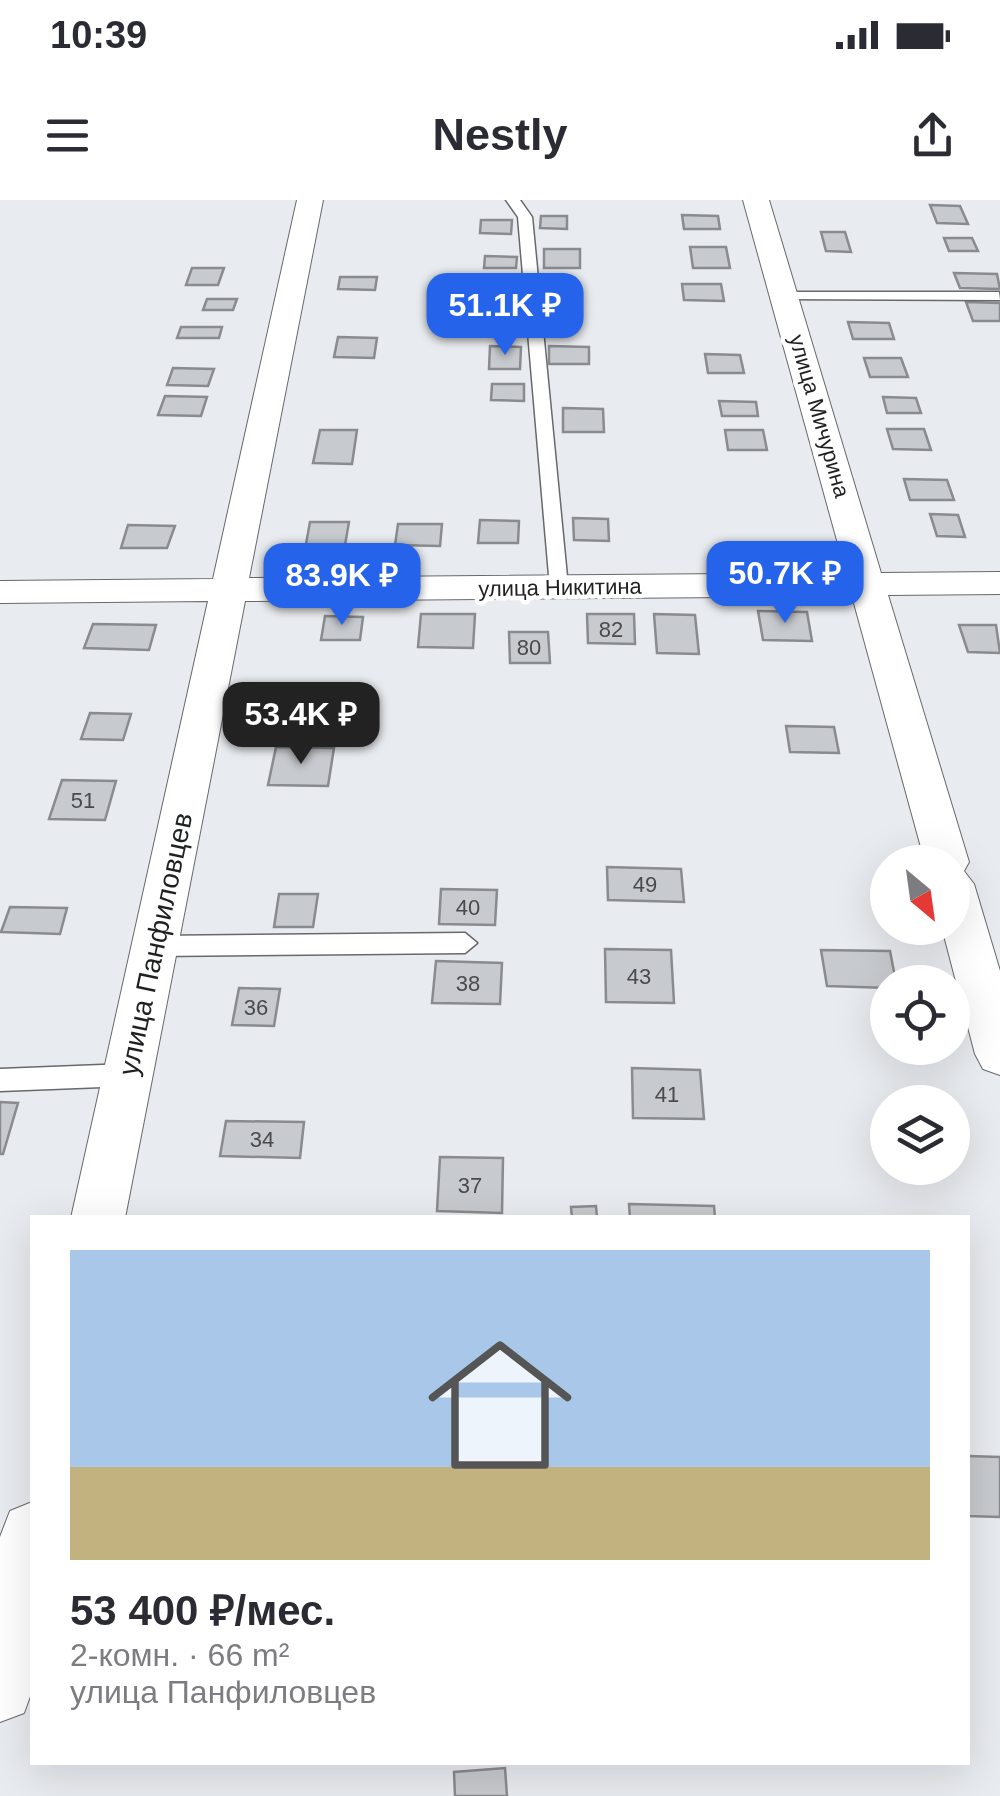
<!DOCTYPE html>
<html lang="ru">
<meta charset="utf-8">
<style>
:root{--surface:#fff;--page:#f2f2f3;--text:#2b2b33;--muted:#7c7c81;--accent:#2563eb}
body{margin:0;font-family:Arial,sans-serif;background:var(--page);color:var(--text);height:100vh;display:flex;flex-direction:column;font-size:38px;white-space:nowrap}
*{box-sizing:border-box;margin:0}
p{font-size:32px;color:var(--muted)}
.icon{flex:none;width:55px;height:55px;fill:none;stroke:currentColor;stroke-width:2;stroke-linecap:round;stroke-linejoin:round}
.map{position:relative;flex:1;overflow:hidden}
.details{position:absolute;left:30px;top:1015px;width:940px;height:550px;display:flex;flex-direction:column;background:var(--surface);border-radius:0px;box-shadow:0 10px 40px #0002}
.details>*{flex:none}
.needle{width:65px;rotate:151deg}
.tools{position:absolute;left:870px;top:645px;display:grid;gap:20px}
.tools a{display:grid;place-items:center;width:100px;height:100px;border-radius:50%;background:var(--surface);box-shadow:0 10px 40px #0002;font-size:50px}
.price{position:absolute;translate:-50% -85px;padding:0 22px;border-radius:20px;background:var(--accent);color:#fff;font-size:32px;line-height:65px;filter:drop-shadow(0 2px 5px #0008)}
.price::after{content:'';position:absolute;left:50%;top:60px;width:30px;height:22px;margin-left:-15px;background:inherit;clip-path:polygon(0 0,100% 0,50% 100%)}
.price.selected{background:#222;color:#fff}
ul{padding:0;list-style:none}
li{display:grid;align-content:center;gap:20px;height:530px;padding:0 40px}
li span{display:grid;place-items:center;height:310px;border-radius:0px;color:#555}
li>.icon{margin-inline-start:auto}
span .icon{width:180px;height:180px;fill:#fffc;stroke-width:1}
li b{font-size:42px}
.status{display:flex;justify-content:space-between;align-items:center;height:70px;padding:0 50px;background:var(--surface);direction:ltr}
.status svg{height:28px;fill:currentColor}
header{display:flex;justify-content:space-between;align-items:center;height:130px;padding:0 40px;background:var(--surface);font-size:45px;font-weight:700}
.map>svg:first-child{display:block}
.building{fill:#c7cace;stroke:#898b8f;stroke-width:2.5}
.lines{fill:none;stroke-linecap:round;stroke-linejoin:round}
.service-casing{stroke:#67696d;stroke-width:3}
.minor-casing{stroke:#67696d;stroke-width:2}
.service{fill:#fff;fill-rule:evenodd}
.minor{fill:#fff;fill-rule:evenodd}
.labels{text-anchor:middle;stroke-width:9;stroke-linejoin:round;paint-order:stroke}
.far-street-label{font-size:22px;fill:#1f2021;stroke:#fff}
.number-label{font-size:22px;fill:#494a4c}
.street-label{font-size:28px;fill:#1f2021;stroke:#fff}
</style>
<div class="status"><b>10:39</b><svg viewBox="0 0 49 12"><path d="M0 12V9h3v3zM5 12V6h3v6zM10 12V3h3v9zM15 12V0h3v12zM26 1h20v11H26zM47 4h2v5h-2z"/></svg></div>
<header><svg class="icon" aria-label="menu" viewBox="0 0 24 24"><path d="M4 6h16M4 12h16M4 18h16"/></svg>Nestly<svg class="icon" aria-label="share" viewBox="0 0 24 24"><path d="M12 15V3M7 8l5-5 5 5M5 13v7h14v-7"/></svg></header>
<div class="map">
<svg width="1000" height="1596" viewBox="0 0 1000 1596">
<rect width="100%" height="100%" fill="#e8ebef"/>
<!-- building -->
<g class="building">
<path d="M 930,5 L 960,6 L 968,24 L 937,23 Z"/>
<path d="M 682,15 L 718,16 L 720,29 L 684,29 Z"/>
<path d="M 541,16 L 567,16 L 567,29 L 540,28 Z"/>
<path d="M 481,20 L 512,20 L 511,34 L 480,33 Z"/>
<path d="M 821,32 L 845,32 L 851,52 L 826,51 Z"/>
<path d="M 944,38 L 972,38 L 978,51 L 949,51 Z"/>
<path d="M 690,47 L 726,47 L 730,68 L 693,68 Z"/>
<rect x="544" y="49" width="36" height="19"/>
<path d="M 485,56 L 517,57 L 516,68 L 484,68 Z"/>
<path d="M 192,68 L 224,68 L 218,85 L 186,85 Z"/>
<path d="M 954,73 L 997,74 L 1000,89 L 960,88 Z"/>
<path d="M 491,76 L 519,76 L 519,93 L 489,93 Z"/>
<path d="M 340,77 L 377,77 L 375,90 L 338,89 Z"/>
<path d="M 545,78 L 576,79 L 576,97 L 544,97 Z"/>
<path d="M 682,84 L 721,84 L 724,101 L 684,100 Z"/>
<path d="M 207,99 L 237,99 L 233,110 L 203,110 Z"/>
<path d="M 966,102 L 1000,103 L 1000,121 L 973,121 Z"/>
<path d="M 547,103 L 579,104 L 580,121 L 546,121 Z"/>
<path d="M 480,105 L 517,105 L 517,126 L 478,125 Z"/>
<path d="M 848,122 L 889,123 L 894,139 L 853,139 Z"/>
<path d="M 181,127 L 222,127 L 219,138 L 177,138 Z"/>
<path d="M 338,137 L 377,138 L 374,158 L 334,157 Z"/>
<path d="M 490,146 L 521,147 L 520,169 L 489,169 Z"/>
<path d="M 549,146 L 589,147 L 589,164 L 549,164 Z"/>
<path d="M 705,154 L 740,155 L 744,173 L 708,173 Z"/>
<path d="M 864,158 L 901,158 L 908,177 L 870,177 Z"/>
<path d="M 173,168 L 214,169 L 208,186 L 167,185 Z"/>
<path d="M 492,184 L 524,184 L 524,201 L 491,200 Z"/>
<path d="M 165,196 L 207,197 L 201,216 L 158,215 Z"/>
<path d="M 883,197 L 916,198 L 921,213 L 887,213 Z"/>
<path d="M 719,201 L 756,202 L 758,216 L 722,216 Z"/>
<path d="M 563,208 L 603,209 L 604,232 L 563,232 Z"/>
<path d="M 887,229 L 924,229 L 931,250 L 893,249 Z"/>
<path d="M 320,230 L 357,230 L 352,264 L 313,263 Z"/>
<path d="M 725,230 L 763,230 L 767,250 L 728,250 Z"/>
<path d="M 904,279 L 947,280 L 954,300 L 910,300 Z"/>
<path d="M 930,314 L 958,315 L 965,337 L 937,336 Z"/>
<path d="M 573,318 L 608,319 L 609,341 L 574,340 Z"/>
<path d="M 480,320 L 519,321 L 518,343 L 478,343 Z"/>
<path d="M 310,322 L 349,322 L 345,345 L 306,344 Z"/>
<path d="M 398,324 L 442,324 L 440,346 L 395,345 Z"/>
<path d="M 128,325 L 175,326 L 167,348 L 121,348 Z"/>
<path d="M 758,411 L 807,412 L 812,441 L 763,440 Z"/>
<path d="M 421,414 L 475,414 L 473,448 L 418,447 Z"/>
<path d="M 587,414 L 634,414 L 635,444 L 588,443 Z"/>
<path d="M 654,414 L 695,415 L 699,454 L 657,453 Z"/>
<path d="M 325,416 L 363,417 L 360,440 L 321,440 Z"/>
<path d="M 93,424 L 156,425 L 149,450 L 84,448 Z"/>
<path d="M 959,425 L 996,425 L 1000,453 L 968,452 Z"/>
<path d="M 509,432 L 548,432 L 550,463 L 510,463 Z"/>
<path d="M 90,513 L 131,514 L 123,540 L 81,539 Z"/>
<path d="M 786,526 L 834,527 L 839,553 L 790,552 Z"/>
<path d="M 276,547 L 334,548 L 328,586 L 268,585 Z"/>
<path d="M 62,580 L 116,581 L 105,620 L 49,619 Z"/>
<path d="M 607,667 L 681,669 L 684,702 L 608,700 Z"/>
<path d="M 441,689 L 497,690 L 495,725 L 439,724 Z"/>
<path d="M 279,694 L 318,694 L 313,727 L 274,727 Z"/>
<path d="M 10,707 L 67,708 L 60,734 L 1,732 Z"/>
<path d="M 605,749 L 671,750 L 674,803 L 606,802 Z"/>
<path d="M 821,750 L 890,751 L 896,782 L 888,782 L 888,788 L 827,786 Z"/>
<path d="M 436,761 L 502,763 L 500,804 L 432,803 Z"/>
<path d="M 239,788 L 280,789 L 274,826 L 232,825 Z"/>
<path d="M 632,868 L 700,870 L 704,919 L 633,918 Z"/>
<path d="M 0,902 L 18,903 L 3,954 L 0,954 Z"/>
<path d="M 226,921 L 304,922 L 300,958 L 220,956 Z"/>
<path d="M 440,957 L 503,958 L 502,1013 L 437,1011 Z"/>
<path d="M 629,1004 L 714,1006 L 715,1018 L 630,1018 Z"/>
<path d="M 596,1006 L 597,1018 L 572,1018 L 571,1007 Z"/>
<path d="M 968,1256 L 1000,1257 L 1000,1317 L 968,1316 Z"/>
<path d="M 505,1568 L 507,1596 L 455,1596 L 454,1572 Z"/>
</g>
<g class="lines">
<!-- service casing -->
<g class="service-casing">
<g id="service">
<path d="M 506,0 L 520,0 L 532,17 L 568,387 L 559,393 L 550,387 L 518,17 Z"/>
<path d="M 785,92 L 999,92 L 1000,100 L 780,99 L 780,93 Z"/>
<path d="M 465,733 L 477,743 L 465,753 L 155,756 L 143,746 L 155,736 Z"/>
<path d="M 128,864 L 137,867 L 141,875 L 137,883 L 128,886 L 0,891 L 0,869 Z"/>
</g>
</g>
<!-- minor casing -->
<g class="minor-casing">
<g id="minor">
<path d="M 297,0 L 323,0 L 249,378 L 846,373 L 743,0 L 769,0 L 881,373 L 1000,372 L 1000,394 L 888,395 L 969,662 L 964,671 L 974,684 L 1000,771 L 1000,875 L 983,869 L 975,854 L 942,728 L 952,728 L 952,662 L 925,662 L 852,396 L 245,401 L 125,1018 L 71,1018 L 208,401 L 0,403 L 0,381 L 213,379 Z"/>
<path d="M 32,1302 L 32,1491 L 24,1513 L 0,1522 L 0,1337 L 10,1311 Z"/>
</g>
</g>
<!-- service -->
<use href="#service" class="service"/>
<!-- minor -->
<use href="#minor" class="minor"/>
</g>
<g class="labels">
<!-- far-street labels -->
<g class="far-street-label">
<text transform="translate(820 216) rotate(74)" y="8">улица Мичурина</text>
<text transform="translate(560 387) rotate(-1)" y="8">улица Никитина</text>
</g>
<!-- number labels -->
<g class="number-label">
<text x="611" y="437">82</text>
<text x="529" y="455">80</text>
<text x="83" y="608">51</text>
<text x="645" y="692">49</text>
<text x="468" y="715">40</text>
<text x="639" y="784">43</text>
<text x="468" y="791">38</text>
<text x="256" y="815">36</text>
<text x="667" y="902">41</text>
<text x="262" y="947">34</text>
<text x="470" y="993">37</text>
</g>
<!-- street labels -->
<g class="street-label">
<text transform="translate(155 744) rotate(-78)" y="10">улица Панфиловцев</text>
</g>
</g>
</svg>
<div class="tools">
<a><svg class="needle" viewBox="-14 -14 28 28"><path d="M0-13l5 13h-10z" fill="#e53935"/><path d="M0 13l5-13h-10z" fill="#7c7c81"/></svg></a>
<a><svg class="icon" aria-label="locate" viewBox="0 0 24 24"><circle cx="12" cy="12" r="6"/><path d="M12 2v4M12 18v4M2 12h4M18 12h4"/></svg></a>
<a><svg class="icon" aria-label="layers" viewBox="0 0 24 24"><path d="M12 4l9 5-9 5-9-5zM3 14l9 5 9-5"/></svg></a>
</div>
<b class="price" style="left:505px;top:158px">51.1K ₽</b>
<b class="price" style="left:785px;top:426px">50.7K ₽</b>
<b class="price" style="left:342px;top:428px">83.9K ₽</b>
<b class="price selected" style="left:301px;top:567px">53.4K ₽</b>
<section class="details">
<ul>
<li><span style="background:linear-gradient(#a9c7e8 70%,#c2b280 0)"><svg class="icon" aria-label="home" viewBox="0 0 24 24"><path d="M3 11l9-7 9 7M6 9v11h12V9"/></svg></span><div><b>53 400 ₽/мес.</b><p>2-комн. · 66 m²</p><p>улица Панфиловцев</p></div></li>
</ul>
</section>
</div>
